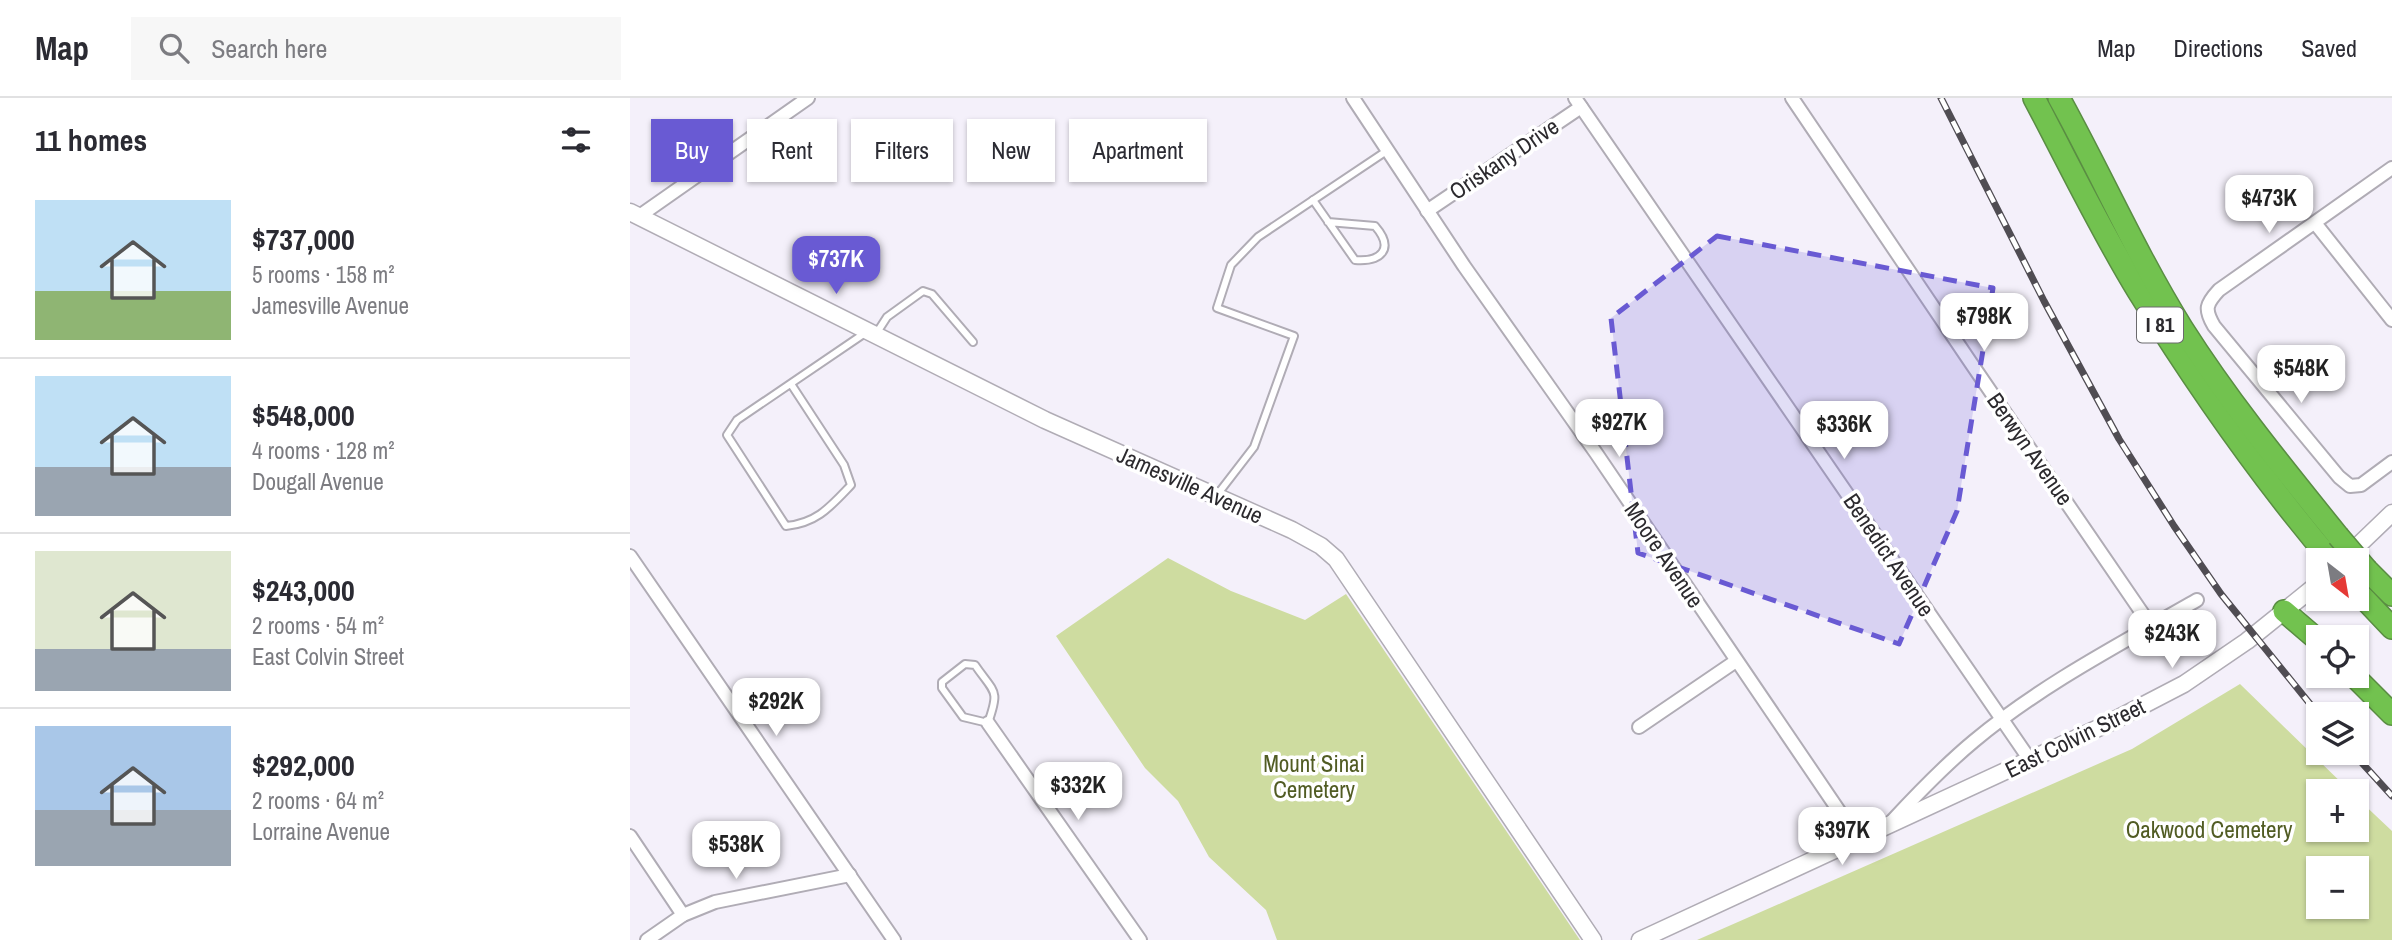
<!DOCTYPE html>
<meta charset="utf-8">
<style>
:root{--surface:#fff;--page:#f7f7f7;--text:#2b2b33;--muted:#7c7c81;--line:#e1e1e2;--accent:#695ad3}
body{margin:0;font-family:"Archivo Narrow",sans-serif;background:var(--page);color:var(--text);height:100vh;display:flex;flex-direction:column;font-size:26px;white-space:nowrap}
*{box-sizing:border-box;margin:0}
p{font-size:23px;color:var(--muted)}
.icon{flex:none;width:38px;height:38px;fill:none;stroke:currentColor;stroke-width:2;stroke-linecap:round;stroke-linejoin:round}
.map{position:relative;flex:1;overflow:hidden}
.drawer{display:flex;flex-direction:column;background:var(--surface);width:630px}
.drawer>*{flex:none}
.top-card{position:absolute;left:21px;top:21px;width:665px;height:63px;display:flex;gap:14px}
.needle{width:46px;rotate:149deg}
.controls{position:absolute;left:1676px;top:450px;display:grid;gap:14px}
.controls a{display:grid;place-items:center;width:63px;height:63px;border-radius:0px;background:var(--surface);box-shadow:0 2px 5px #0004;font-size:35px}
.price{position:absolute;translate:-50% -60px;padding:0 16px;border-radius:14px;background:#fff;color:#222;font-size:23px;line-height:46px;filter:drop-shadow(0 2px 4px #0008)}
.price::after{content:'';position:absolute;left:50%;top:42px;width:21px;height:16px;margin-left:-10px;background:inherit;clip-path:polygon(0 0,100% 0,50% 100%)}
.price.current{background:var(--accent);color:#fff}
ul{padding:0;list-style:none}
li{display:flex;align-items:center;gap:21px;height:175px;padding:0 35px}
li+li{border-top:2px solid var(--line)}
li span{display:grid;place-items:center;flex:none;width:196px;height:140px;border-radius:0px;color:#555}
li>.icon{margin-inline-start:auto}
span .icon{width:84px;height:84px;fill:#fffc;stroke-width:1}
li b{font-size:30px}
h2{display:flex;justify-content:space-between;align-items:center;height:84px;padding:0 35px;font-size:30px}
.pill{padding:0 24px;border-radius:0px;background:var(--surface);box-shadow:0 2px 5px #0004;font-size:24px;line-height:63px}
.pill.current{background:var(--accent);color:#fff}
header{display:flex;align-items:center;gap:42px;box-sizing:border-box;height:98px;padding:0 35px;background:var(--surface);border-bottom:2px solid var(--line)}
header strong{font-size:33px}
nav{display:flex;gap:38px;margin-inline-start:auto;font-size:24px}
.search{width:490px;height:63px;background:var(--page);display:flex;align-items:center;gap:18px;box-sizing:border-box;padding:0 24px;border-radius:0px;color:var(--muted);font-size:26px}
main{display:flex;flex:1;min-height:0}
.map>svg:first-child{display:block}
.green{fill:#cedca0;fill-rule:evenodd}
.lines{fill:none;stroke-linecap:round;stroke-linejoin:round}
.service-casing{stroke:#b0acb5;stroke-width:10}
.minor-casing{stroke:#b0acb5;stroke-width:16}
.tertiary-casing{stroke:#b0acb5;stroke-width:19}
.motorway-casing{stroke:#5a8d43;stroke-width:24}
.service{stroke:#fff;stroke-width:6}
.minor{stroke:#fff;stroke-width:12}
.tertiary{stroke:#fff;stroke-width:16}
.motorway{stroke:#72c24f;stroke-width:21}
.rail-casing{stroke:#504d53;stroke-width:7}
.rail{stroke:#fff;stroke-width:4.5;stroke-dasharray:13;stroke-linecap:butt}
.motorway-bridge-casing{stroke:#5a8d43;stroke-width:24;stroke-linecap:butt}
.motorway-bridge{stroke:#72c24f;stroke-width:21}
.marked{fill:#695ad3;fill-opacity:0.2;stroke:#695ad3;stroke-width:5;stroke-dasharray:14 9;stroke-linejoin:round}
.labels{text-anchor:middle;stroke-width:7;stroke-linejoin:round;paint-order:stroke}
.shield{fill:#fff;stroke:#6b6a6d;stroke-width:2}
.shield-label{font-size:21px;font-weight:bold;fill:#2c2a2e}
.street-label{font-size:23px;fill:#2c2a2e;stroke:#fff}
.park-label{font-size:23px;fill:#515c23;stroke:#fff}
</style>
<header>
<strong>Map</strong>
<div class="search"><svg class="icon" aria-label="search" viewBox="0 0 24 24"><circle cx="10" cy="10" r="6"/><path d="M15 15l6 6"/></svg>Search here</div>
<nav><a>Map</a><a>Directions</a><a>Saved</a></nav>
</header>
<main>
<section class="drawer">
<h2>11 homes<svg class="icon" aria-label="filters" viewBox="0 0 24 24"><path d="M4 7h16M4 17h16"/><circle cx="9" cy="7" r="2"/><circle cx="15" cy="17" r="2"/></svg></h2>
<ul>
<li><span style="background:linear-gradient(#bfe0f5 65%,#8fb573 0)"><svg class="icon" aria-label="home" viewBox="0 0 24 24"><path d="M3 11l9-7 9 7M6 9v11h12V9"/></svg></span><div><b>$737,000</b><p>5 rooms · 158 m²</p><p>Jamesville Avenue</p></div></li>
<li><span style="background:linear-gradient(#bfe0f5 65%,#9aa5b1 0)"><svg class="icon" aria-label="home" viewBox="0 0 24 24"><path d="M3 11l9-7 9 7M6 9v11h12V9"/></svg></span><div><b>$548,000</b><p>4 rooms · 128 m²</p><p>Dougall Avenue</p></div></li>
<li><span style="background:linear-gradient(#dfe7d0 70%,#9aa5b1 0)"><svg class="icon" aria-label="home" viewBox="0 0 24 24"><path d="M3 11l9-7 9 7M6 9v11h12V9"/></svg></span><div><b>$243,000</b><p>2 rooms · 54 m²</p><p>East Colvin Street</p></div></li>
<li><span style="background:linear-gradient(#a9c7e8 60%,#9aa5b1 0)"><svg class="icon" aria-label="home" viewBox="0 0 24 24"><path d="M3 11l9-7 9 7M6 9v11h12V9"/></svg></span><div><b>$292,000</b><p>2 rooms · 64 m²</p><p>Lorraine Avenue</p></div></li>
</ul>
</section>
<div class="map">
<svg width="1762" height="842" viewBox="0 0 1762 842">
<rect width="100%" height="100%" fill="#f4f0fa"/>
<!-- green -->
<g class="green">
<path d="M 538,460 L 601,493 L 675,522 L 716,496 L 950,842 L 647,842 L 636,812 L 579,759 L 548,703 L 515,670 L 426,538 Z"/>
<path d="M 1610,586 L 1720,693 L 1689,693 L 1689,732 L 1727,732 L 1727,700 L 1762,733 L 1762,842 L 1067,842 L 1502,651 ZM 1689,770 L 1727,770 L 1727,808 L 1689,808 Z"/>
</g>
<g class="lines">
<!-- service casing -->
<g class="service-casing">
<g id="service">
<path d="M 683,102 L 725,162 C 751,164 765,151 745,128 L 698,124"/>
<path d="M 246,236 L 257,219 L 293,193 L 302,196 L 343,244"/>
<path d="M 161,286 L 214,367 L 221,387 C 200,409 187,425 156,428 L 97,337 L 107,322 L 235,235"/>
<path d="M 587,397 L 624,349 L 664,238 L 587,210 L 601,167 L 628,139 L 758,52"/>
<path d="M 335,566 L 345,567 C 365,596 370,591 358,625 L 333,619 L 312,590 L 312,584 Z"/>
</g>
</g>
<!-- minor casing -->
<g class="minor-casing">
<g id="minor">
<path d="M 723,0 L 834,168 L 966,355 L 1228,741"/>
<path d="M 945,0 L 1400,662"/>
<path d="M 1162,0 L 1341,265 L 1521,528"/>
<path d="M 1762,70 L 1589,192 C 1576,206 1574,211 1584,228 L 1709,379 L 1720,388 L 1731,387 L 1762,364"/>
<path d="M 797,113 L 951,9"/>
<path d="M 8,119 L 178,0"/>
<path d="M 1685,125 L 1762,222"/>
<path d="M 0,458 L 264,842"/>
<path d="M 358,625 L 510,842"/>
<path d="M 1009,629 L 1106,563"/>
<path d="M 1263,722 C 1289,694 1315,667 1344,643 C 1411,587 1492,545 1567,502"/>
<path d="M 0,738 L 53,817"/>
<path d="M 17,842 L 53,817 L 85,804 L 220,777"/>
</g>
</g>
<!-- tertiary casing -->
<g class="tertiary-casing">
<g id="tertiary">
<path d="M 0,114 L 415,322 L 662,432 L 691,448 L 706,461 L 963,842"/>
<path d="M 1713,462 L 1762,415"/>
<path d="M 1010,842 L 1477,626 L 1554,586 L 1617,543 L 1689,485"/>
</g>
</g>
<!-- motorway casing -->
<g class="motorway-casing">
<g id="motorway">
<path d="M 1404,0 C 1438,64 1470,131 1508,193 C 1567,288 1628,376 1701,462"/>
<path d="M 1429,0 C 1471,76 1506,156 1552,230 C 1599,304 1654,371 1708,438"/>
<path d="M 1737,472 L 1762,497"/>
<path d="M 1727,493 L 1762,530"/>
<path d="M 1654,513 L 1689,543"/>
<path d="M 1724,578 L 1762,616"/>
</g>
</g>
<!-- service -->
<use href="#service" class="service"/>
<!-- minor -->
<use href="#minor" class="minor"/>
<!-- tertiary -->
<use href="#tertiary" class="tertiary"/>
<!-- motorway -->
<use href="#motorway" class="motorway"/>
<!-- rail casing -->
<g class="rail-casing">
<g id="rail">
<path d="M 1311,0 L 1414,203 L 1489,341 L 1544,428 L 1591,496 L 1689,617"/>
<path d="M 1722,654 L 1762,698"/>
</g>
</g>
<!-- rail -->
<use href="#rail" class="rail"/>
<!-- motorway-bridge casing -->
<g class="motorway-bridge-casing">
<path id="motorway-bridge" d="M 1708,438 L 1737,472"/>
</g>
<!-- motorway-bridge -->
<use href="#motorway-bridge" class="motorway-bridge"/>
</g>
<!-- marked area -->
<path class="marked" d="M 1087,138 L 1363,190 L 1327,413 L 1269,546 L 1008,455 L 981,220 Z"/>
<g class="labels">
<!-- shield labels -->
<rect class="shield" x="1507" y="209.5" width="46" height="35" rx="5"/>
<g class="shield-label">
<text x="1530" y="234">I 81</text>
</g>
<!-- street labels -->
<g class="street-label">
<text transform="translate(874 61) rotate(-34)" y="8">Oriskany Drive</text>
<text transform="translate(1400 351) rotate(55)" y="8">Berwyn Avenue</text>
<text transform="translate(560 387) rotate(24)" y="8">Jamesville Avenue</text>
<text transform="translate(1034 457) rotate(56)" y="8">Moore Avenue</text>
<text transform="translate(1259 457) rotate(56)" y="8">Benedict Avenue</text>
<text transform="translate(1445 640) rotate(-26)" y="8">East Colvin Street</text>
</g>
<!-- park labels -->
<g class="park-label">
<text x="684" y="674">Mount Sinai<tspan x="684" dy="26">Cemetery</tspan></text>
<text x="1579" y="740">Oakwood Cemetery</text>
</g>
</g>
</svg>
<div class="controls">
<a><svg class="needle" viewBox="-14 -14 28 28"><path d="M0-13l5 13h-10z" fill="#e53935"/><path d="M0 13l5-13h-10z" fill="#7c7c81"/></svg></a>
<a><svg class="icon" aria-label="locate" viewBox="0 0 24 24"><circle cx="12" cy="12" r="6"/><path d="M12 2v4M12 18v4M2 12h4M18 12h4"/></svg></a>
<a><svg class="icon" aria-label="layers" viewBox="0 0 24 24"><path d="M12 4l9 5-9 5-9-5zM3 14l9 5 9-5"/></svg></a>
<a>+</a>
<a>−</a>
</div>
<b class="price" style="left:1639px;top:137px">$473K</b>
<b class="price current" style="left:206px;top:198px">$737K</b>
<b class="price" style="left:1354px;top:255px">$798K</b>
<b class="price" style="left:1671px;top:307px">$548K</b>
<b class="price" style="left:989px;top:361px">$927K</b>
<b class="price" style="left:1214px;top:363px">$336K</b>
<b class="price" style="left:1542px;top:572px">$243K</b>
<b class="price" style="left:146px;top:640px">$292K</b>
<b class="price" style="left:448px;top:724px">$332K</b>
<b class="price" style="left:1212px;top:769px">$397K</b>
<b class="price" style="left:106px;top:783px">$538K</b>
<div class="top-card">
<a class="pill current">Buy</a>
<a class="pill">Rent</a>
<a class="pill">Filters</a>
<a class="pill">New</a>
<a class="pill">Apartment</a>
</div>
</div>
</main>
